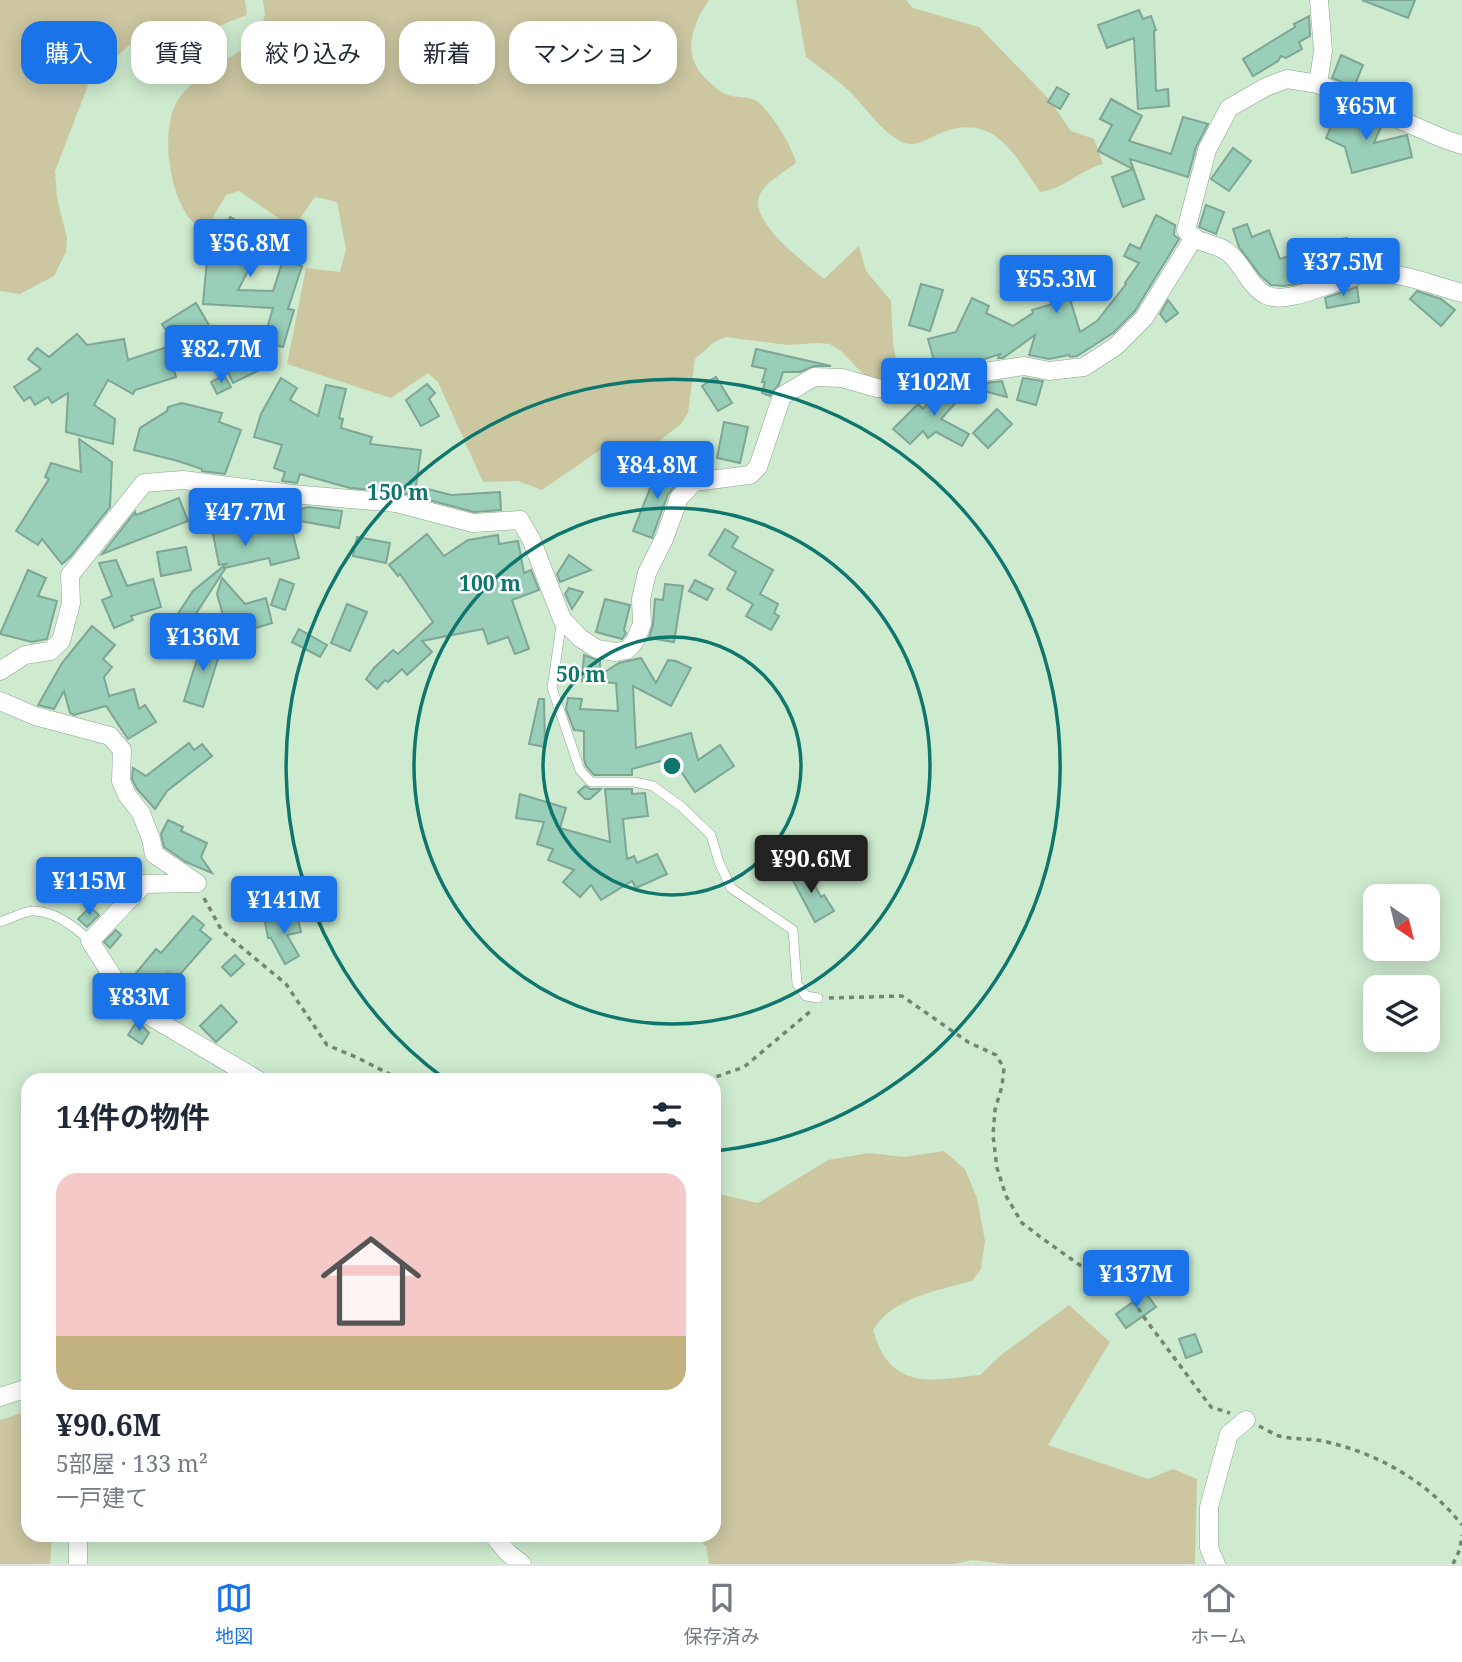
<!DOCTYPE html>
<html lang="ja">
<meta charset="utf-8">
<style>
:root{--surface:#fff;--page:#f2f2f3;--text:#1f2937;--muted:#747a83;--line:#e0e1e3;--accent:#1a73e8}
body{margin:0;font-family:"Noto Serif","Noto Sans JP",serif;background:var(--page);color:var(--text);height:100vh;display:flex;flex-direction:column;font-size:26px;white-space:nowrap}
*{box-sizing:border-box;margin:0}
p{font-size:23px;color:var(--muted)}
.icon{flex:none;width:38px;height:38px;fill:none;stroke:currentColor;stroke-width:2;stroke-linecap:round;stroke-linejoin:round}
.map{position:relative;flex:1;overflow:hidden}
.sheet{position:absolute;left:21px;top:1073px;width:700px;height:469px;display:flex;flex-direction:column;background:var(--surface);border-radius:21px;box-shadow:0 4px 18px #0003}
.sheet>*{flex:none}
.guide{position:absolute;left:21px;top:21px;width:700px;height:63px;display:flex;gap:14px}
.needle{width:46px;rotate:145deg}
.fabs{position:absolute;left:1363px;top:884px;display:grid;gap:14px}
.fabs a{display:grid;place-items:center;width:77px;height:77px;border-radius:14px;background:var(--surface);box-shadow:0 4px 18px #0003;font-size:35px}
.price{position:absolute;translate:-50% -60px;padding:0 16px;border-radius:7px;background:var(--accent);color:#fff;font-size:23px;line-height:46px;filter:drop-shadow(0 2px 4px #0008)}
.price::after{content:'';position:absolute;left:50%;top:42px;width:21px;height:16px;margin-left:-10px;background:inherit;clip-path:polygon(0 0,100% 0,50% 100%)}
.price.active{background:#222;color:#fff}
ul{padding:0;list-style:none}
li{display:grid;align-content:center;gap:14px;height:371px;padding:0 35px}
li+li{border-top:2px solid var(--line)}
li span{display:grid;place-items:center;height:217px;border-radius:21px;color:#555}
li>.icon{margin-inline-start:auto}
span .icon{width:126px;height:126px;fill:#fffc;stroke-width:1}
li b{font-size:30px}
h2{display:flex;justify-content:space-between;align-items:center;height:84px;padding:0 35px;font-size:30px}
.chip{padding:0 24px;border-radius:21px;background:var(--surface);box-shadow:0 4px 18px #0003;font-size:24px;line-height:63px}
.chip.active{background:var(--accent);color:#fff}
.tabs{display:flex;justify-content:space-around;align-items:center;height:98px;border-top:2px solid var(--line);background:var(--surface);font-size:19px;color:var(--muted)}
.tabs a{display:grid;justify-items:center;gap:4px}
.tabs .active{color:var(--accent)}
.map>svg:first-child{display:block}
.green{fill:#ccc7a1}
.building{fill:#99ceb9;stroke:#7ea595;stroke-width:2}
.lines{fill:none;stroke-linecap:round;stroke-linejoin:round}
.lane-casing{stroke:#88a389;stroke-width:10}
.street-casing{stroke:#88a389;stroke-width:19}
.path{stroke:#728672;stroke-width:3.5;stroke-dasharray:5 5;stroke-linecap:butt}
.lane{stroke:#fff;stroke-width:9}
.street{stroke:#fff;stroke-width:18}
.ring{fill:none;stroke:#0f766e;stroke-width:3.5}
.centre{fill:#0f766e;stroke:#fff;stroke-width:3.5}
.ring-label{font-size:21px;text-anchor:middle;font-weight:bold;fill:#0f766e;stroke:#fff;stroke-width:5;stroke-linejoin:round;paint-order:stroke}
</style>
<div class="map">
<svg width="1462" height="1564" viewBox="0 0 1462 1564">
<rect width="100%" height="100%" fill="#ceebcf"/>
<!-- green -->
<g class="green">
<path d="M 0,0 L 245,0 L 247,15 L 198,34 L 129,45 L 89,83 L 55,171 L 57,198 L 67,238 L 66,252 L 54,276 L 20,294 L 0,291 Z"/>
<path d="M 263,0 L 709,0 C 692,25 681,55 706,79 C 713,85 719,92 728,95 C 737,98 746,96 755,100 C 769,108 793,147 796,163 C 786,171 769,180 762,191 C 742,218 806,263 824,279 L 859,246 L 866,271 L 891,301 L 893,343 L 898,369 L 894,381 L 868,379 L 841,351 L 830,344 L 817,343 L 788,345 L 726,337 L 714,342 L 695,359 L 688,413 L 681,424 L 659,441 L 647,445 L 621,442 L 607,445 L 542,490 L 518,481 L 483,482 L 438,382 L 428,373 L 391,398 L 287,364 L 306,268 L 340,272 L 346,249 L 337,202 L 315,197 L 293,228 L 239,191 L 226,195 L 213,217 L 205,227 C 200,225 194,224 191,220 C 168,194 158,121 182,94 C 202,71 231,57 257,42 L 265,15 Z"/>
<path d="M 796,0 L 906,0 L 913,8 L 979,27 L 1048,98 L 1071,131 L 1094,139 L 1103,164 C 1080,170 1064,189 1040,192 C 1011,149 991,108 932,137 C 922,142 913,147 902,142 C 879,130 866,107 848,90 C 835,78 820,68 806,57 Z"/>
<path d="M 944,1151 L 965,1169 L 977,1198 L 985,1241 L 981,1269 L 972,1281 C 936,1291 894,1297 873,1330 C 876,1338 879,1349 884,1356 C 907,1390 946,1378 980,1375 L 1001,1355 L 1069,1305 L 1110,1342 L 1048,1445 L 1148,1479 L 1173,1469 L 1197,1479 L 1195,1564 L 1005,1564 L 972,1560 L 954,1564 L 709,1564 L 706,1546 L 693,1535 L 714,1535 L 714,1193 L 758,1203 L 828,1160 L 869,1153 L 904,1157 Z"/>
<path d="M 28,1411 L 28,1535 L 52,1535 L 50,1564 L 0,1564 L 0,1420 Z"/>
</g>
<!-- building -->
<g class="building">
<path d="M 1362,0 L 1415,0 L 1408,18 Z"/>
<path d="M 1139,10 L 1143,19 L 1151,16 L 1156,30 L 1154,31 L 1156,91 L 1168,89 L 1169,106 L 1138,109 L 1134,38 L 1107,48 L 1098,25 Z"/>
<path d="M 1309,16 L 1310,36 L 1299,42 L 1302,49 L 1286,58 L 1281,56 L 1278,61 L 1253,76 L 1243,59 L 1295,27 L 1294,24 Z"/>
<path d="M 1341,55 L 1363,65 L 1354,87 L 1332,78 Z"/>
<path d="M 1057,87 L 1069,94 L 1060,109 L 1048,102 Z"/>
<path d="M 1111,99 L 1142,116 L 1129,141 L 1171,154 L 1183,117 L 1208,124 L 1196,147 L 1188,177 L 1130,159 L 1144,199 L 1123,207 L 1112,177 L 1133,169 L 1098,151 L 1112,125 L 1100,119 Z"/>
<path d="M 1339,108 L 1366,120 L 1367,118 L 1382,124 L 1374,143 L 1407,135 L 1412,157 L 1352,173 L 1345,147 L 1326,138 Z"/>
<path d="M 1233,148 L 1251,161 L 1229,191 L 1211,179 Z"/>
<path d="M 1206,205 L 1224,212 L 1216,234 L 1199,227 Z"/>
<path d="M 1156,215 L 1175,225 L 1174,235 L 1179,239 L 1135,311 L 1113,333 L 1077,356 L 1070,357 L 1069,355 L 1049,359 L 1029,355 L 1035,335 L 1003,358 L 998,358 L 1000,354 L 976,362 L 936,368 L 928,339 L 956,332 L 972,298 L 989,306 L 986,313 L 1013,326 L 1033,313 L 1032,310 L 1070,299 L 1080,332 L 1097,321 L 1126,284 L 1125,283 L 1139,263 L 1124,256 L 1130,244 L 1140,249 Z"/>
<path d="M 230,217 L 287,247 L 260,248 L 238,290 L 273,291 L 283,260 L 302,266 L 288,309 L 294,310 L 283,347 L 263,342 L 273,308 L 203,304 L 207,259 L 225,248 L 221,235 Z"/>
<path d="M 1247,224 L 1252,237 L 1269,230 L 1280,259 L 1304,251 L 1306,256 L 1331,248 L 1330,241 L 1347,238 L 1351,265 L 1295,284 L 1284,286 L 1271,285 L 1260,275 L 1239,247 L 1233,229 Z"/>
<path d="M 921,284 L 943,290 L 930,331 L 909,325 Z"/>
<path d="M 1357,287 L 1359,302 L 1327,308 L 1325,298 Z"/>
<path d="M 1417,291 L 1441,299 L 1455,310 L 1441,326 L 1410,299 Z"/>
<path d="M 1168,300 L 1178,313 L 1166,322 L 1160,314 Z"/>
<path d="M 196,303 L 209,325 L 175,345 L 162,324 Z"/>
<path d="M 77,334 L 87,345 L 124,339 L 128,360 L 167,347 L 176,377 L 135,390 L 133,394 L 108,380 L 94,405 L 115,419 L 113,444 L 66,432 L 68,393 L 52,403 L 48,397 L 35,405 L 30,397 L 24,401 L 14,387 L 41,369 L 28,359 L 37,348 L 49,357 Z"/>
<path d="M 265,345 L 274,363 L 233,383 L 225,366 Z"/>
<path d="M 756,349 L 831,366 L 814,366 L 800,372 L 783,372 L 779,384 L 770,396 L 762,393 L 765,382 L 762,382 L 766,369 L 752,366 Z"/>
<path d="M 224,375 L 231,387 L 217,394 L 211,382 Z"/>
<path d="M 716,377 L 732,403 L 718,411 L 702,386 Z"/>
<path d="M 281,378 L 297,388 L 290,400 L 318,416 L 326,385 L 346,389 L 339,418 L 343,419 L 341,428 L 372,437 L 370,444 L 421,450 L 416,486 L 451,495 L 500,492 L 501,510 L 474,512 L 399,492 L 350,488 L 300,474 L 297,483 L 282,481 L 285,472 L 274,468 L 282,445 L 254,437 L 261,414 Z"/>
<path d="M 1023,378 L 1043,381 L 1036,405 L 1017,400 Z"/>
<path d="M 1002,381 L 1007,397 L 984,391 L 987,383 Z"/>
<path d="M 427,384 L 435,393 L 429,399 L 439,416 L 421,426 L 406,400 Z"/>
<path d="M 967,386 L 969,388 L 941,419 L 969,434 L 962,446 L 936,432 L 928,438 L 923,431 L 910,444 L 893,429 L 918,404 L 923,409 L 938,390 Z"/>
<path d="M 182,403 L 222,413 L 219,422 L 241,430 L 225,474 L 202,471 L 202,469 L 178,461 L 134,450 L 140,428 L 167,411 L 168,407 Z"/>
<path d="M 997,409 L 1012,424 L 988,448 L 973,433 Z"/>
<path d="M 724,422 L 748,427 L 740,463 L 717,458 Z"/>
<path d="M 79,439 L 112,462 L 110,507 L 70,557 L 62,564 L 42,539 L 38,545 L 16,531 L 49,479 L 45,477 L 51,463 L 81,472 Z"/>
<path d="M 687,459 L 678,482 L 668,494 L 652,538 L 633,531 L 655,476 L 660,478 Z"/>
<path d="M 200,494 L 225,497 L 223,513 L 234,511 L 235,519 L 253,514 L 255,521 L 308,507 L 342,511 L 339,528 L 289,519 L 299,558 L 271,565 L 269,558 L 224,568 L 225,569 L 186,629 L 155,655 L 152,653 L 193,591 L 226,564 L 219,565 L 209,513 L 197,518 Z"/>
<path d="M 179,498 L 188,521 L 102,554 L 135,512 L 136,515 Z"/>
<path d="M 725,529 L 738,537 L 732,547 L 773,570 L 760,594 L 778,604 L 774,613 L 779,616 L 771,630 L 746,616 L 753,604 L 727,589 L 736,572 L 709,555 Z"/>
<path d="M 427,534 L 444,556 L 468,540 L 498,535 L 499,544 L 518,541 L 524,573 L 531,570 L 539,590 L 512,600 L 529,649 L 515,654 L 508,637 L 488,644 L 483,629 L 422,641 L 432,652 L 407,675 L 402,669 L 388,682 L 385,680 L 377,689 L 366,679 L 374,668 L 393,650 L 398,654 L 433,622 L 400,574 L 398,576 L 389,565 Z"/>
<path d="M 357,537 L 390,543 L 386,563 L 353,556 Z"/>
<path d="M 186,547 L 191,570 L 161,576 L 157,552 Z"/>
<path d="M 569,555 L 591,570 L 560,582 L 557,574 Z"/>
<path d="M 116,560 L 127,586 L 153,579 L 161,607 L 131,616 L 133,620 L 114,628 L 102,600 L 112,596 L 99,563 Z"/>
<path d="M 28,570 L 46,578 L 38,596 L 57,601 L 47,639 L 32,642 L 0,634 Z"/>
<path d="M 222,578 L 245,604 L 266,598 L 272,623 L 229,636 L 217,594 Z"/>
<path d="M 280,579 L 294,584 L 285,610 L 271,605 Z"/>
<path d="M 695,580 L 713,589 L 707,600 L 689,591 Z"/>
<path d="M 665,584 L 683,586 L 674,642 L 649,638 L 653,624 L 655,599 L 663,600 Z"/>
<path d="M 569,588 L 583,592 L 572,609 L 565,594 Z"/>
<path d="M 605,599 L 630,605 L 624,630 L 626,633 L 622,639 L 596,632 Z"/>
<path d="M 347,604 L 367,612 L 350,651 L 331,643 Z"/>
<path d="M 92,626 L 115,645 L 103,659 L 112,667 L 104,677 L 109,696 L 134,689 L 139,709 L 145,705 L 156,722 L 128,739 L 106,706 L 74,715 L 70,713 L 64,691 L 54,709 L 38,705 L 62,663 Z"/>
<path d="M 299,629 L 327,645 L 320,657 L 292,642 Z"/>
<path d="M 203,640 L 222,646 L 203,707 L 184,701 Z"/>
<path d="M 584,655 L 600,661 L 600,675 L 619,663 L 641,658 L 656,683 L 668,660 L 676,661 L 691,668 L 671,706 L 633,686 L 636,748 L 691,733 L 698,760 L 720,745 L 734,766 L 695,792 L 672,758 L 632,769 L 632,775 L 594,775 L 586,766 L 584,759 L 584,731 L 574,730 L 566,709 L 568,698 L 582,699 L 580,709 L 618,711 L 616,683 L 582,681 Z"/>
<path d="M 539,699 L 544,699 L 545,747 L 529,744 Z"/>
<path d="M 189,743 L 194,750 L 202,744 L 212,756 L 167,791 L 155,809 L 137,789 L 132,779 L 133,768 L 146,776 Z"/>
<path d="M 585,786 L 590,789 L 601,789 L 590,799 L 585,799 L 578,792 Z"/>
<path d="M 605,789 L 632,789 L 632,794 L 645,793 L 648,816 L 623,819 L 627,859 L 634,856 L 637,863 L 657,854 L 667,874 L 636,888 L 632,881 L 601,900 L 591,885 L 580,897 L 563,882 L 574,870 L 548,860 L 553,849 L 537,844 L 544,822 L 516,818 L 520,794 L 566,808 L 560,828 L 610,842 Z"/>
<path d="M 168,820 L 183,827 L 181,831 L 207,843 L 201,857 L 212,873 L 186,862 L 164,847 L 161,834 Z"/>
<path d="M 805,867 L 821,897 L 824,895 L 834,911 L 815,922 L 790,875 Z"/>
<path d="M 90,907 L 99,915 L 87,927 L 78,919 Z"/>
<path d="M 297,915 L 301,932 L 287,935 L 299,956 L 285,964 L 271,938 L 268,938 L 265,922 Z"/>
<path d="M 193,916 L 204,925 L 200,930 L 211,939 L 176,979 L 168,973 L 150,994 L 132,978 L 156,949 L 161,953 Z"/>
<path d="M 116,930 L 121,935 L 110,948 L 104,942 Z"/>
<path d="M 235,955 L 244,964 L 231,976 L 222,967 Z"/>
<path d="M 221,1005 L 237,1022 L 216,1042 L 200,1026 Z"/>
<path d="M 137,1021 L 149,1033 L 142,1044 L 128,1035 Z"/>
<path d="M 1146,1293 L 1156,1307 L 1126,1328 L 1116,1314 Z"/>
<path d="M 1195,1334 L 1202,1352 L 1186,1358 L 1179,1339 Z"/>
</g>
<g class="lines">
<!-- lane casing -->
<g class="lane-casing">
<g id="lane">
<path d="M 562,619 L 552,688 L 580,770 L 591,782 L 634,782 L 653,786 L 682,807 L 711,835 L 719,862 L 731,888 L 793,930 L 797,984 L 806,996 L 818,998"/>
<path d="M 0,922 C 10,919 22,912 32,911 C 54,910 75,927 90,941"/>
</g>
</g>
<!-- street casing -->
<g class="street-casing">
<g id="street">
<path d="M 1318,84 L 1323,51 L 1319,0"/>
<path d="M 1462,145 L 1444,139 L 1318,84 L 1287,79 L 1266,87 L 1229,108 L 1207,150 L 1186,230 C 1199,247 1217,241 1231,255 C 1244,267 1250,287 1266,295 C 1286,306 1335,280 1358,275 C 1394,268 1428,284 1462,293"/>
<path d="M 0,671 L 25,655 L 50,651 L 61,641 L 71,603 L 70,575 L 144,483 L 183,480 L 292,494 L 396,503 L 473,523 L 520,520 L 531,539 L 562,619 L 580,638 L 597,649 L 616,652 L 627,650 L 635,641 L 642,624 L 641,599 L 647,573 L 664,539 L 679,498 L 694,482 L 750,475 L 758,467 L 782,396 L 814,377 L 842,378 L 877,388 L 902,389 L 931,380 L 1024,366 L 1049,371 L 1084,367 L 1116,346 L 1144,318 L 1193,239"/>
<path d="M 0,701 L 35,716 L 110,736 L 122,750 L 121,781 L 127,795 L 141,813 L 151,839 L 154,854 L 197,883 L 144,884 L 90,941 L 131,1005 L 258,1080"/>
<path d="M 0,1397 L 28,1388"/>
<path d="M 493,1535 L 508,1553 L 522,1564"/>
<path d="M 78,1564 L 78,1535"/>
<path d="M 1216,1564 L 1209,1548 L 1209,1507 L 1229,1434 L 1246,1420"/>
</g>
</g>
<!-- path -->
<g class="path">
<path d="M 204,898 L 222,931 L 286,984 L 327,1045 L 358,1058 L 401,1080"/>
<path d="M 829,998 L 902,996 L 968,1042 L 996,1055 L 1004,1068 L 1002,1086 L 995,1110 L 993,1135 L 997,1168 L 1006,1196 L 1022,1223 L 1043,1239 L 1091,1273 L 1112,1285 L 1122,1284 L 1146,1320 L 1211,1407 L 1230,1413"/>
<path d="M 707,1080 L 744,1067 L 812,1010"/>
<path d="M 1259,1426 C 1265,1429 1272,1433 1279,1436 C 1294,1440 1311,1438 1327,1442 C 1379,1454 1428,1482 1462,1525"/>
<path d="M 1453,1564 L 1460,1549 L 1462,1535"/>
</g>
<!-- lane -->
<use href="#lane" class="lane"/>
<!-- street -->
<use href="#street" class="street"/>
</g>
<!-- distance rings -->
<g class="ring">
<circle cx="672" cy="766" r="129"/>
<circle cx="672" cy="766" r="258"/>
<path d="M445 1079A387 387 0 1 1 716 1151"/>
</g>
<circle cx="672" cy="766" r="10" class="centre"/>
<g class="ring-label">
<text x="398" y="500">150 m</text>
<text x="490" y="591">100 m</text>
<text x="581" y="682">50 m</text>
</g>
</svg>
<div class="fabs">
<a><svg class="needle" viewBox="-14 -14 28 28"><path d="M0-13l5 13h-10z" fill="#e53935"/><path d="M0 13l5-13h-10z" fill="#747a83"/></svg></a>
<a><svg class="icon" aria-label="layers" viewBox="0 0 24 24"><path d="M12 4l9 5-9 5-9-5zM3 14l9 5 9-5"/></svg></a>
</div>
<b class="price" style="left:1366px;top:142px">¥65M</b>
<b class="price" style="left:250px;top:279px">¥56.8M</b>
<b class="price" style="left:1343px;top:298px">¥37.5M</b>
<b class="price" style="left:1056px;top:315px">¥55.3M</b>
<b class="price" style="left:221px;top:385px">¥82.7M</b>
<b class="price" style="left:934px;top:418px">¥102M</b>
<b class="price" style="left:657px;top:501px">¥84.8M</b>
<b class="price" style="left:245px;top:548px">¥47.7M</b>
<b class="price" style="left:203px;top:673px">¥136M</b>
<b class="price active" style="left:811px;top:895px">¥90.6M</b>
<b class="price" style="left:89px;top:917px">¥115M</b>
<b class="price" style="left:284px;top:936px">¥141M</b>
<b class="price" style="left:139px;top:1033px">¥83M</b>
<b class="price" style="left:1136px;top:1310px">¥137M</b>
<div class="guide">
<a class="chip active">購入</a>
<a class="chip">賃貸</a>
<a class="chip">絞り込み</a>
<a class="chip">新着</a>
<a class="chip">マンション</a>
</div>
<section class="sheet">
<h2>14件の物件<svg class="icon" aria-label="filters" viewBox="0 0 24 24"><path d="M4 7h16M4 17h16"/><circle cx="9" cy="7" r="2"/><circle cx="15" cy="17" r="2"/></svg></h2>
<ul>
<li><span style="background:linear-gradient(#f6c9c9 75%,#c2b280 0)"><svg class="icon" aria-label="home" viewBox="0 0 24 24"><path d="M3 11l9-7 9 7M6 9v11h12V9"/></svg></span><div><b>¥90.6M</b><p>5部屋 · 133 m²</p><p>一戸建て</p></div></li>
</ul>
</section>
</div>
<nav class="tabs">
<a class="active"><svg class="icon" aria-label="map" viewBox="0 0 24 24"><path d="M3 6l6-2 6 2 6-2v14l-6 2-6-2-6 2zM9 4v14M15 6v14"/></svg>地図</a>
<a><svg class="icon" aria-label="saved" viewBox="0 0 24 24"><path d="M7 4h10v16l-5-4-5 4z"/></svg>保存済み</a>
<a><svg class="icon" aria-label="home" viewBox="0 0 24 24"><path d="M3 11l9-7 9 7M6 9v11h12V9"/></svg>ホーム</a>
</nav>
